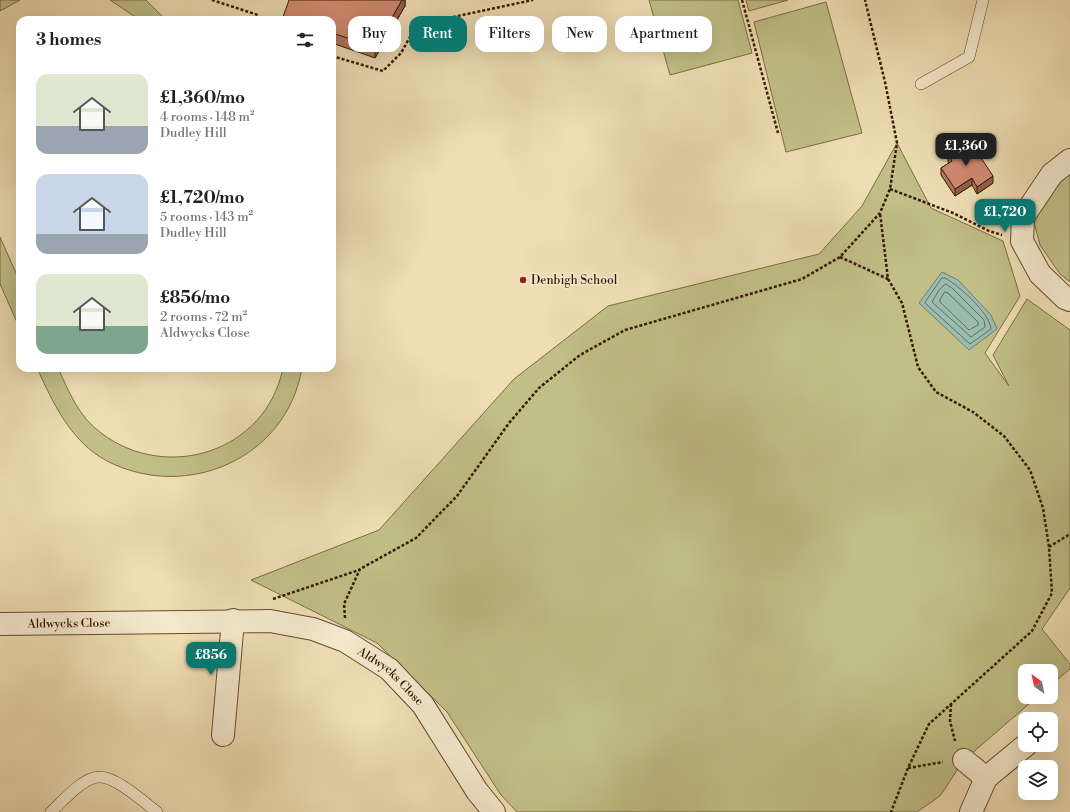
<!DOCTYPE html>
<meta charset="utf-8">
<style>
:root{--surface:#fff;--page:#f2f2f2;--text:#202124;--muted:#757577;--accent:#0f766e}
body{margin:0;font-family:"Libre Bodoni",serif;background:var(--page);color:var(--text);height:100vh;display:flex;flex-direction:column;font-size:15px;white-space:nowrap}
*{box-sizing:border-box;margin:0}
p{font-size:13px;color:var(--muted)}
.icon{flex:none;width:22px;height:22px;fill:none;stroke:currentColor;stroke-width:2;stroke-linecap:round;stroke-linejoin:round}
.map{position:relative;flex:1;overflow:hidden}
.details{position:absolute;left:16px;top:16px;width:320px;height:356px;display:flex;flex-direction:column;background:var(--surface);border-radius:12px;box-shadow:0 4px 16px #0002}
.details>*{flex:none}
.hud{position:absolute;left:348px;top:16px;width:380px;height:36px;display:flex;gap:8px}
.needle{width:26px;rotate:327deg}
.fabs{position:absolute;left:1018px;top:664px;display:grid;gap:8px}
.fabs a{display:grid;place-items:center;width:40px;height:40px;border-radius:8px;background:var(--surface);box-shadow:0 4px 16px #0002;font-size:20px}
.price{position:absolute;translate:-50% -34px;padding:0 9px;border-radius:8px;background:var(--accent);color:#fff;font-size:13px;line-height:26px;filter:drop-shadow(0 1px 2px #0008)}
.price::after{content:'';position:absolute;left:50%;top:24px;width:12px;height:9px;margin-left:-6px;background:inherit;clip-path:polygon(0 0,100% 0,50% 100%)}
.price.on{background:#222;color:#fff}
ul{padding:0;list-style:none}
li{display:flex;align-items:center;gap:12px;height:100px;padding:0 20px}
li span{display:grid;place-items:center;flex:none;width:112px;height:80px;border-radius:12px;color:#555}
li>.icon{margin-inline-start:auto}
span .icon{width:48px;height:48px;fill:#fffc;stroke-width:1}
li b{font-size:17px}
h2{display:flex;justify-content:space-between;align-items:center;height:48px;padding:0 20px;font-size:17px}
.tag{padding:0 14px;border-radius:12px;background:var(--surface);box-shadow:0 4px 16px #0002;font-size:14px;line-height:36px}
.tag.on{background:var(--accent);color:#fff}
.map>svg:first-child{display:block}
.green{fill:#c1bf87;stroke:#7c6c46}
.water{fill:#9abcaf;stroke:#727b6b}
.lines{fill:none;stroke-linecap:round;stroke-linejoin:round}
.shore{stroke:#686b5a;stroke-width:1}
.lane-casing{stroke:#654b31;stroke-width:12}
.street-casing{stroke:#654b31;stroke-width:24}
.path{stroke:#371a05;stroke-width:2.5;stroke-dasharray:3 2;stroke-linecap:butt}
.lane{stroke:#f5eace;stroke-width:11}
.street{stroke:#f5eace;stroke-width:22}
.wall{fill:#b37760;stroke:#371a05}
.shaded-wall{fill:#92614e;stroke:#371a05}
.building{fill:#d08a70;stroke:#371a05}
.poi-dot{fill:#8f2418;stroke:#f5eace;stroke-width:1.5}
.labels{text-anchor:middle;stroke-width:3;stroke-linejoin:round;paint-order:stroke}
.poi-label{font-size:12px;fill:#371a05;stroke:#f5eace;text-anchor:start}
.street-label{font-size:12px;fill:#371a05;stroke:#f5eace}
</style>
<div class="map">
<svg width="1070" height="812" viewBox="0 0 1070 812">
<rect width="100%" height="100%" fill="#efdeb4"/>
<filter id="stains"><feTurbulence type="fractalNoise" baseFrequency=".005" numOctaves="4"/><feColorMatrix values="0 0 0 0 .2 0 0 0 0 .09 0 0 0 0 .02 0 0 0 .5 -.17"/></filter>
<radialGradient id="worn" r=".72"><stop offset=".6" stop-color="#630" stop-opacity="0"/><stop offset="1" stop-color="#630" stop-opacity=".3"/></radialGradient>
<!-- green -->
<g class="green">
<path d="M 0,0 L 20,0 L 0,11 Z"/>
<path d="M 110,0 L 146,0 L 166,20 L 140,20 Z"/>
<path d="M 649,0 L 738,0 L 752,53 L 670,75 Z"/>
<path d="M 746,0 L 788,0 L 749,11 Z"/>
<path d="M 826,2 L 862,133 L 786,152 L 754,22 Z"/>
<path d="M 897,143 L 931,208 L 1003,241 L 1020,296 L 985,353 L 1009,386 L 993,355 L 1027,299 L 1070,330 L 1070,588 L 1042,629 L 1070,664 L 1070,669 L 1051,685 L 1051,671 L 1025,671 L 1025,697 L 1037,697 L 964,760 L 940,796 L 917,812 L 517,812 L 501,795 L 447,712 L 377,643 L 251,580 L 379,530 L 514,379 L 608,306 L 819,254 L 862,206 Z"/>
<path d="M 1070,170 L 1070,282 L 1060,274 L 1040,245 L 1034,222 L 1042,196 Z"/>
<path d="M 0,237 L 20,282 L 20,329 L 0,284 Z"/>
<path d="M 37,368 L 58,368 C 69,392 79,417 101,433 C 167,483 266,452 283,368 L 302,368 C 287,458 187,502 107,461 C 71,442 53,403 37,368 Z"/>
</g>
<!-- water -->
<path class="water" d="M 942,272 L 958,280 L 991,315 L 997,329 L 969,350 L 919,303 Z"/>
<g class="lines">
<!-- shore -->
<g class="shore">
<path d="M 942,278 L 945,278 C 958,285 990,313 991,329 L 970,344 L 925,303 Z"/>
<path d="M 946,284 L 952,288 L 984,320 L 985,327 L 971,337 L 932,302 L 939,290 Z"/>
<path d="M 945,292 L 948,293 L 978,322 L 978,325 L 969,330 L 940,302 L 940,300 Z"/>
</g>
<!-- lane casing -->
<g class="lane-casing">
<g id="lane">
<path d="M 921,84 L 969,57 L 983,0"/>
<path d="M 51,812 C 62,802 83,777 99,777 C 115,776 144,802 157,812"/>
</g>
</g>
<!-- street casing -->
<g class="street-casing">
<g id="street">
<path d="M 1070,160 L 1052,174 L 1023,217 L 1022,241 L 1040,274 L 1065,298 L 1070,300"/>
<path id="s1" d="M 0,624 L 270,621 L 313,629 L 345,641 L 389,669 L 423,705 L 477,791 L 494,812"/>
<path d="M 223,735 L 233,620"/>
<path d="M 964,760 L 986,778"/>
<path d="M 971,812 L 986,778 L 1026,745"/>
</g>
</g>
<!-- path -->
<g class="path">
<path d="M 212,0 L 258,15 L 261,20"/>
<path d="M 742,0 L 778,133"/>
<path d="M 332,56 L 383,71 L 401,53 L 410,37 L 428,24 L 453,17 L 533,0"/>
<path d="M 890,189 L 953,213 L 989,231 L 1002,235"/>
<path d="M 840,257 L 888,279 L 880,213"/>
<path d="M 888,279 L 902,303 L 918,367 L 936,392 L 973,412 L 1004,436 L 1030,470 L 1043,508 L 1049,547 L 1052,593 L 1032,631 L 929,724 L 908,768 L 891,812"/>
<path d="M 1049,547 L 1070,534"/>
<path d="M 273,599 L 359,570"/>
<path d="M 345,618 L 344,604 L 360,569 L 416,538 L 457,496 L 509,423 L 539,388 L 580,355 L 625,330 L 802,279 L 840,257 L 880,213 L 890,189 L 897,143 L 885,82 L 865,0"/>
<path d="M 951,704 L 950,721 L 955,741"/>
<path d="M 908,768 L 943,762"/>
</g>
<!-- lane -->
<use href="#lane" class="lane"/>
<!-- street -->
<use href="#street" class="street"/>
</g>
<!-- wall -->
<g class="wall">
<path d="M 405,0 L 405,6 L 375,58 L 332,43 L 332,20 L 283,20 L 283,17 Z"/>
<path d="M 948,155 L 993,183 L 977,194 L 972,185 L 955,196 L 941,175 L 941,168 L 949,163 L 948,162 Z"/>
</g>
<!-- shaded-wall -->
<g class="shaded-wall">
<path d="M 402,0 L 405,0 L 405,6 L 375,58 L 375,47 Z"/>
<path d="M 993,176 L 993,183 L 977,194 L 977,187 Z"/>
<path d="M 972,178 L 972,185 L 955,196 L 955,189 Z"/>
</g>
<!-- building -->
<g class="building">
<path d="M 289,0 L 402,0 L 375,47 L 332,33 L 332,20 L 293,20 L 283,17 Z"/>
<path d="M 970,141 L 993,176 L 977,187 L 972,178 L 955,189 L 941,168 L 952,161 L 948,155 Z"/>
</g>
<!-- markers -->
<circle class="poi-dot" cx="523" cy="280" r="4"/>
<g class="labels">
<!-- poi labels -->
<g class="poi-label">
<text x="531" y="284">Denbigh School</text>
</g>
<!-- street labels -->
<g class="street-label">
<text dy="4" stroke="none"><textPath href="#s1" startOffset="69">Aldwycks Close</textPath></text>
<text dy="4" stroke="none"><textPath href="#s1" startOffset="406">Aldwycks Close</textPath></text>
</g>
</g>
<rect width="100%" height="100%" filter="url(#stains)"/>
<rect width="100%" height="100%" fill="url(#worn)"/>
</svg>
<div class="fabs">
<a><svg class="needle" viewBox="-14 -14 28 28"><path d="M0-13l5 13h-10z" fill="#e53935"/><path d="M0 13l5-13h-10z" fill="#757577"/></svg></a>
<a><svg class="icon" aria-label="locate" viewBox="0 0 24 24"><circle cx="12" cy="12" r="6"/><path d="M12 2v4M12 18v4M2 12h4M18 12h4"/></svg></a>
<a><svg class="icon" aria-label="layers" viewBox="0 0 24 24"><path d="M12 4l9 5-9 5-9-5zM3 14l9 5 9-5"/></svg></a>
</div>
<b class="price on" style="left:966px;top:167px">£1,360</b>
<b class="price" style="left:1005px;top:233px">£1,720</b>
<b class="price" style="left:211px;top:676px">£856</b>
<div class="hud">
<a class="tag">Buy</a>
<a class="tag on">Rent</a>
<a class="tag">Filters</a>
<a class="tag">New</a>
<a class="tag">Apartment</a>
</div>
<section class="details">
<h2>3 homes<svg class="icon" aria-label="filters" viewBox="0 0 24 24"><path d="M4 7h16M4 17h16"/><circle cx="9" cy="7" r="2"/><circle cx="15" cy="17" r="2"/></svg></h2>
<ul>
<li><span style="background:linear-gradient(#dfe7d0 65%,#9aa5b1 0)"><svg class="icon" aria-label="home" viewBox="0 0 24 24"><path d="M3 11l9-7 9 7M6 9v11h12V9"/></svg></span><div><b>£1,360/mo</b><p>4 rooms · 148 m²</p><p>Dudley Hill</p></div></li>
<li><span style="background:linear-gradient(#c9d6e8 75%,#9aa5b1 0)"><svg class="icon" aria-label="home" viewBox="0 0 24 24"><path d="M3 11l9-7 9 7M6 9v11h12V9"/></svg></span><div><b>£1,720/mo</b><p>5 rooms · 143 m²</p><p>Dudley Hill</p></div></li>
<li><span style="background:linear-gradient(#dfe7d0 65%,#7fa58c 0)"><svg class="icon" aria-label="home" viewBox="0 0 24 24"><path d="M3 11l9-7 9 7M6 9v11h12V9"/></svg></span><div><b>£856/mo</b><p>2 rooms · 72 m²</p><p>Aldwycks Close</p></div></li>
</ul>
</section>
</div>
